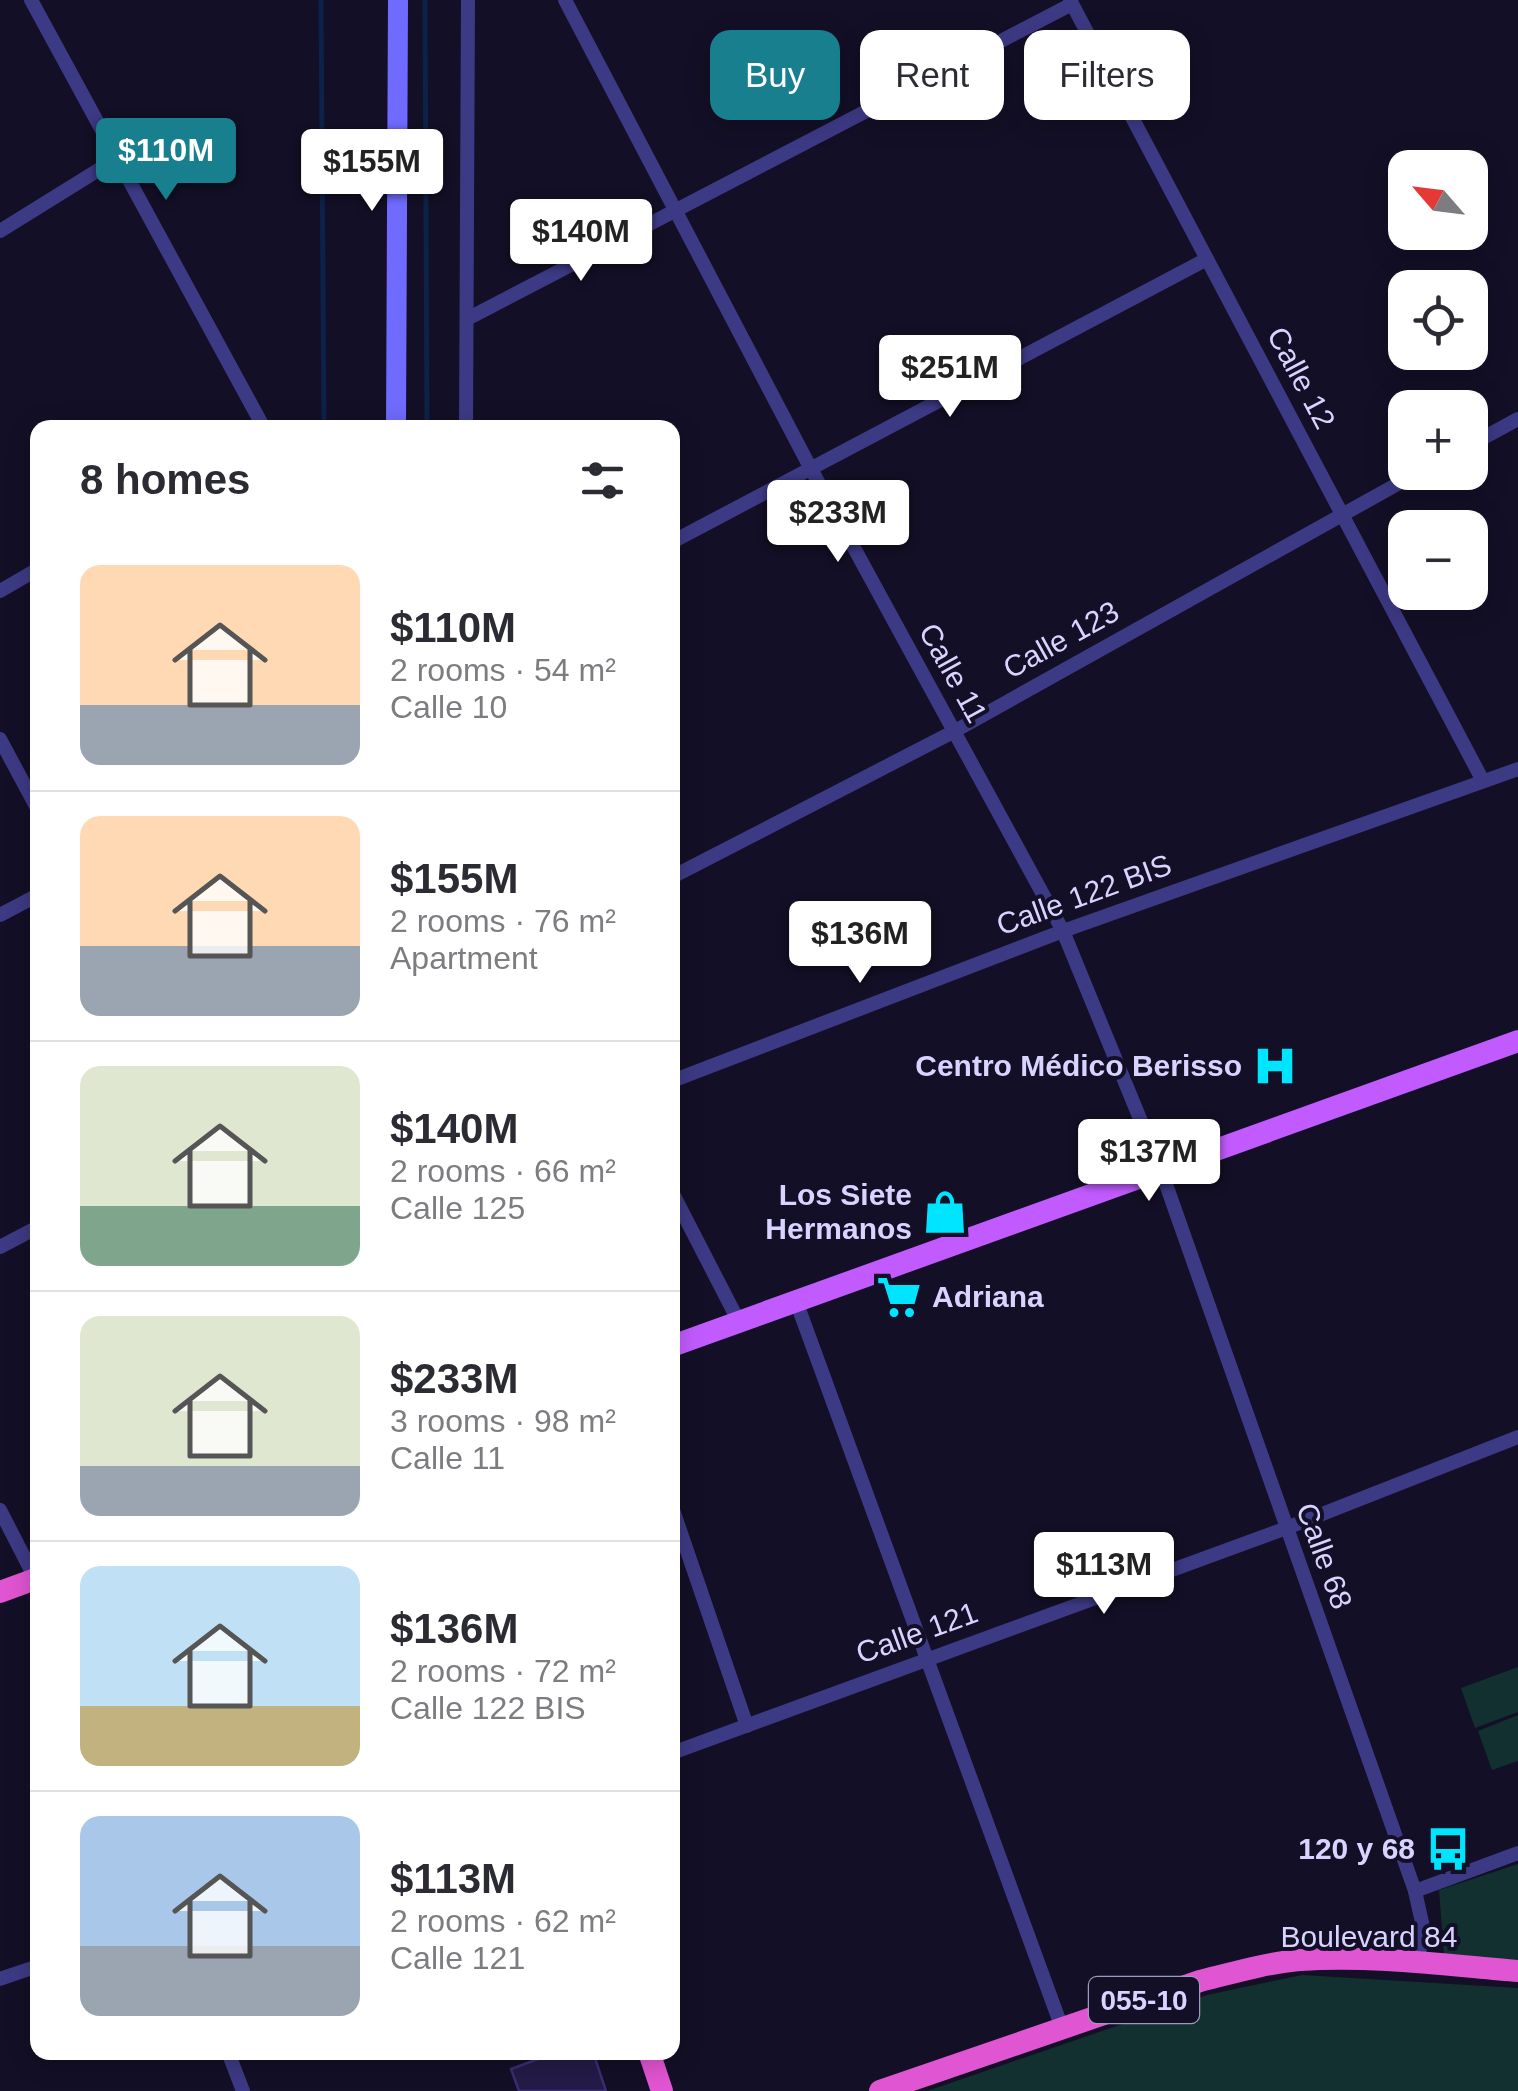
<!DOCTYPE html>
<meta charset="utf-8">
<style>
:root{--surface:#fff;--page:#f7f7f7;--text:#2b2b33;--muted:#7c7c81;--line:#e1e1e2;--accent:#187f8f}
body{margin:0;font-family:Helvetica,sans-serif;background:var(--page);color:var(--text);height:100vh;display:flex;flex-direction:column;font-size:38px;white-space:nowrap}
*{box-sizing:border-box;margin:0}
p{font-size:32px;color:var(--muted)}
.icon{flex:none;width:55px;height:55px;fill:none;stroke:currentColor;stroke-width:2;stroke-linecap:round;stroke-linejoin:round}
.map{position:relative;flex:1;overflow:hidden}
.details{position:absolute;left:30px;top:420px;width:650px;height:1640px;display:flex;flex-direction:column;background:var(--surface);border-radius:20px;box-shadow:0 5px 25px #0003}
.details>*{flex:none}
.guide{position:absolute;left:710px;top:30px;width:658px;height:90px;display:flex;gap:20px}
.needle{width:65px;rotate:298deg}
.controls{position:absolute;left:1388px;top:150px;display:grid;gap:20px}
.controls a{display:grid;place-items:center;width:100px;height:100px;border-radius:20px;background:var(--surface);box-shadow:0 5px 25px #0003;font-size:50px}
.price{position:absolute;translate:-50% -85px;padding:0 22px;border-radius:10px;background:#fff;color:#222;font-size:32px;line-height:65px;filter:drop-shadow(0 2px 5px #0008)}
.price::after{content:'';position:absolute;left:50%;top:60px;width:30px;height:22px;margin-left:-15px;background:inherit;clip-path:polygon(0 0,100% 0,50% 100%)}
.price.on{background:var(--accent);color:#fff}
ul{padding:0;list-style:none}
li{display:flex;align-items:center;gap:30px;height:250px;padding:0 50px}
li+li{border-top:2px solid var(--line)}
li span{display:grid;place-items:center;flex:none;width:280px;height:200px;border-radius:20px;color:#555}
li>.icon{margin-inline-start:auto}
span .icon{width:120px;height:120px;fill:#fffc;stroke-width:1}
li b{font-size:42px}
h2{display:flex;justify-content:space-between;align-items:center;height:120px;padding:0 50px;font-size:42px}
.tag{padding:0 35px;border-radius:20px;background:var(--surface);box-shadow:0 5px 25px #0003;font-size:35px;line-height:90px}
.tag.on{background:var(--accent);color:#fff}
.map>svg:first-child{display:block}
.green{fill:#12302f}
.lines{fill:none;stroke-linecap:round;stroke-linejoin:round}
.stream{stroke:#0c2248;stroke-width:5}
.building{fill:#241b47;stroke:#3b2d73;stroke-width:2.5}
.minor{stroke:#3d3a85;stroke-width:14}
.secondary{stroke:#6f6bff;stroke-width:20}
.primary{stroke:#c25bff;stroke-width:22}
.trunk{stroke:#e055d1;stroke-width:22}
.labels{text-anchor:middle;stroke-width:8;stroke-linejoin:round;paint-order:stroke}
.shield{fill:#130f26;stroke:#9e99be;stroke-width:2.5}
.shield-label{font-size:28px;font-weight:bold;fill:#d9d4ff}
.street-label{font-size:30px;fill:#d9d4ff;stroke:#130f26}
.poi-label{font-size:30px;font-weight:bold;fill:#d9d4ff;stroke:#130f26;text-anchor:end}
</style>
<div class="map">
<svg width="1518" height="2091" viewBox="0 0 1518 2091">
<rect width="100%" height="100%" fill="#130f26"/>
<!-- green -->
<g class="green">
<path d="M 1518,1667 L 1518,1712 L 1475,1728 L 1461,1688 Z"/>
<path d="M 1518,1715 L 1518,1761 L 1492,1770 L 1478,1731 Z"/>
<path d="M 1518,1864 L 1518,1962 L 1444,1955 L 1439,1890 Z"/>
<path d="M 1302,1975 L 1518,1988 L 1518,2091 L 927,2091 L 1207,1995 Z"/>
</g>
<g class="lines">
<!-- stream -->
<g class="stream">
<path d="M 321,0 L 324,428"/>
<path d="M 425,0 L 427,428"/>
</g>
</g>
<!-- building -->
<path class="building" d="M 557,2052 L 593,2052 L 606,2091 L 519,2091 L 511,2069 Z"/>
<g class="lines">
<!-- minor -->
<g class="minor">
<path d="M 31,0 L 264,428"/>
<path d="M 565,0 L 811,469 L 1063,931 L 1161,1170 L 1415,1891 L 1423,1927 L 1418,1962"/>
<path d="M 1070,0 L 1483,781"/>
<path d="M 0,231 L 116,159"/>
<path d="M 467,319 L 1072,4"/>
<path d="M 466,428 L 468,0"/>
<path d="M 1470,445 L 1518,419"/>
<path d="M 672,542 L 1207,259"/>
<path d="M 0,591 L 38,569"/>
<path d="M 0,739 L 38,810"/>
<path d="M 672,877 L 953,732 L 1419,472"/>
<path d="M 0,915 L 38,895"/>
<path d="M 672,1081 L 1063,931 L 1518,769"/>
<path d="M 672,1192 L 739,1322"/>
<path d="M 0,1247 L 38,1227"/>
<path d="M 796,1301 L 1062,2028"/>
<path d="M 672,1507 L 747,1726"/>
<path d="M 0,1510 L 38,1584"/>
<path d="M 672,1753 L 1284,1529 L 1518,1437"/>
<path d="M 1415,1891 L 1518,1853"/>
<path d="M 0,1979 L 38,1966"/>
<path d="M 228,2052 L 243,2091"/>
</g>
<!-- secondary -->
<path class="secondary" d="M 396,428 L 398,0"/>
<!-- primary -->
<path class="primary" d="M 672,1346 L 1518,1041"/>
<!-- trunk -->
<g class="trunk">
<path d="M 0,1592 L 38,1578"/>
<path d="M 649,2052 L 662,2091"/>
<path d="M 880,2091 L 1200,1981 C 1232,1973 1266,1963 1300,1960 C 1372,1955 1446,1965 1518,1971"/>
</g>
</g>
<!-- icons -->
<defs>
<g id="hospital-bare" transform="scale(3.45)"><path d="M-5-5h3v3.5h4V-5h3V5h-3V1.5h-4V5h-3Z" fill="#00e5ff" stroke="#130f26" stroke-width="2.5" paint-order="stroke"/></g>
<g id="shop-bare" transform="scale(3.45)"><path d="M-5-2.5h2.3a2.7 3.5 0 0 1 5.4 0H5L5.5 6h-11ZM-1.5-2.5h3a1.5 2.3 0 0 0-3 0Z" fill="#00e5ff" stroke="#130f26" stroke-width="2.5" paint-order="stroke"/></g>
<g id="supermarket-bare" transform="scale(3.45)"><path d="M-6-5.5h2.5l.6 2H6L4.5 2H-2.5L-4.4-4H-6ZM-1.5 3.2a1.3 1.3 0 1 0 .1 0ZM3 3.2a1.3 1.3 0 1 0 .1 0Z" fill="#00e5ff" stroke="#130f26" stroke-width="2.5" paint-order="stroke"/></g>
<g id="bus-bare" transform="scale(3.45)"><path d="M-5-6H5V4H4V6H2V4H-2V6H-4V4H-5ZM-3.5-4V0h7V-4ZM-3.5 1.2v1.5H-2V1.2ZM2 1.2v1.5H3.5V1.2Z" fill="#00e5ff" stroke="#130f26" stroke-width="2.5" paint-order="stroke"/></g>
</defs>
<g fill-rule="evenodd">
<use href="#hospital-bare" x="1275" y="1066"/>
<use href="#shop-bare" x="945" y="1212"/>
<use href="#supermarket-bare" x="899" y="1297"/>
<use href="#bus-bare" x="1448" y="1849"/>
</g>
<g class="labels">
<!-- shield labels -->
<rect class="shield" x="1089" y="1977" width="110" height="46" rx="8"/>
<g class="shield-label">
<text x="1144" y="2010">055-10</text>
</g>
<!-- street labels -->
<g class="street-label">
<text transform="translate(1301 378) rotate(62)" y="10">Calle 12</text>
<text transform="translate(1061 640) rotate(-29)" y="10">Calle 123</text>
<text transform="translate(953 673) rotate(61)" y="10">Calle 11</text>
<text transform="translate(1084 895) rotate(-20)" y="10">Calle 122 BIS</text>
<text transform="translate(1324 1556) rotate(70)" y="10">Calle 68</text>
<text transform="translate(917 1633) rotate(-20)" y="10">Calle 121</text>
<text x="1369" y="1947">Boulevard 84</text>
</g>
<!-- poi labels -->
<g class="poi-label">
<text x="1242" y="1076">Centro Médico Berisso</text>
<text x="912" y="1205">Los Siete<tspan x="912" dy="34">Hermanos</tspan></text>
<text x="932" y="1307" text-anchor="start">Adriana</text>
<text x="1415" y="1859">120 y 68</text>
</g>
</g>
</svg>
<div class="controls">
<a><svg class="needle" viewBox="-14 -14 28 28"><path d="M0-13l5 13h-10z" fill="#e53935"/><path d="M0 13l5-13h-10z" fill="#7c7c81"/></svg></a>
<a><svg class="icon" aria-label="locate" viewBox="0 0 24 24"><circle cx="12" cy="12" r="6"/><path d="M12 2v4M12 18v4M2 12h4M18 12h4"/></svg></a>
<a>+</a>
<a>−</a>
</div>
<b class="price on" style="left:166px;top:203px">$110M</b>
<b class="price" style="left:372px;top:214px">$155M</b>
<b class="price" style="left:581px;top:284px">$140M</b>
<b class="price" style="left:950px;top:420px">$251M</b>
<b class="price" style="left:838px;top:565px">$233M</b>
<b class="price" style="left:860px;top:986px">$136M</b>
<b class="price" style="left:1149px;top:1204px">$137M</b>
<b class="price" style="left:1104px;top:1617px">$113M</b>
<div class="guide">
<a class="tag on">Buy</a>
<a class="tag">Rent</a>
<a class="tag">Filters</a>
</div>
<section class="details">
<h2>8 homes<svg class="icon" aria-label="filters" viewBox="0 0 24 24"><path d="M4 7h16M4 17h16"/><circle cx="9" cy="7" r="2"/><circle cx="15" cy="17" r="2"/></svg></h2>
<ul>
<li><span style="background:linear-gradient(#ffd9b3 70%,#9aa5b1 0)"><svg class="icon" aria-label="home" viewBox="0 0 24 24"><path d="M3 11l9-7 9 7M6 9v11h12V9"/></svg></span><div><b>$110M</b><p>2 rooms · 54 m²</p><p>Calle 10</p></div></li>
<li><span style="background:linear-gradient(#ffd9b3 65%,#9aa5b1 0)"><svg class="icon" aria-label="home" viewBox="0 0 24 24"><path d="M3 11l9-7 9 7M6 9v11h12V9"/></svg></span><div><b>$155M</b><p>2 rooms · 76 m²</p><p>Apartment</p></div></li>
<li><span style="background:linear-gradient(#dfe7d0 70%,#7fa58c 0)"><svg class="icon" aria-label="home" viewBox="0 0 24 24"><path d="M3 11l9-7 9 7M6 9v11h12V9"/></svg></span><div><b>$140M</b><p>2 rooms · 66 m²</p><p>Calle 125</p></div></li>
<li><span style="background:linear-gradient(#dfe7d0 75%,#9aa5b1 0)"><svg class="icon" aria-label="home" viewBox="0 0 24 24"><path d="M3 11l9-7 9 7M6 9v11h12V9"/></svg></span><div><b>$233M</b><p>3 rooms · 98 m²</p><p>Calle 11</p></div></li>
<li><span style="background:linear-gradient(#bfe0f5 70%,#c2b280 0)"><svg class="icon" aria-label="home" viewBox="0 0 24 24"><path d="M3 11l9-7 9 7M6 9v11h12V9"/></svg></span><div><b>$136M</b><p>2 rooms · 72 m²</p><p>Calle 122 BIS</p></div></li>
<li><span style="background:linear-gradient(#a9c7e8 65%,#9aa5b1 0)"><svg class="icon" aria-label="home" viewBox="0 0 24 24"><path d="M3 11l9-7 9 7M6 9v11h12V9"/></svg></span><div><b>$113M</b><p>2 rooms · 62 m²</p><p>Calle 121</p></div></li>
</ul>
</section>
</div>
